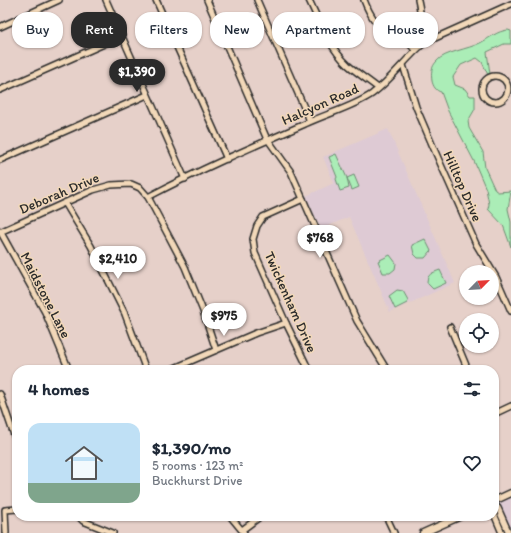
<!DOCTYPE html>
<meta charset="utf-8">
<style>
:root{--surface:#fff;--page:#f2f2f3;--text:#1f2937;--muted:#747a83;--accent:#2b2b2b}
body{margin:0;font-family:Itim,sans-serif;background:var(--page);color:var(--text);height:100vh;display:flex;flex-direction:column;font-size:15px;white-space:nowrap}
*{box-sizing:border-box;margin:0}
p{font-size:13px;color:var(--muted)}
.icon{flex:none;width:22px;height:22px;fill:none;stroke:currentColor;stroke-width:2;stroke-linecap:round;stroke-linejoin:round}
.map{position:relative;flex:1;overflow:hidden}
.drawer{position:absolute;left:12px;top:365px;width:487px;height:156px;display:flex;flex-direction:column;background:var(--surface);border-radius:16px;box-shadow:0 1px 3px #0004}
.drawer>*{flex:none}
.top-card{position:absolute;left:12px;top:12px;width:487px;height:36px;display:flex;gap:8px}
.needle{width:26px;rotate:66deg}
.fabs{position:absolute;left:459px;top:265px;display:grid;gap:8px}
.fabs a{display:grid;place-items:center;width:40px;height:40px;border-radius:50%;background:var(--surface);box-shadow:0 1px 3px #0004;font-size:20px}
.price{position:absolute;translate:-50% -34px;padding:0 9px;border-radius:14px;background:#fff;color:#222;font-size:13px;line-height:26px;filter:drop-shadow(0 1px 2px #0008)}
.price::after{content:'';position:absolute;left:50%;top:24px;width:12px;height:9px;margin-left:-6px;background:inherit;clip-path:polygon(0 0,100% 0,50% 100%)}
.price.on{background:var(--accent);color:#fff}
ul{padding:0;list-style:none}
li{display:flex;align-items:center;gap:12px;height:100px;padding:0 16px}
li span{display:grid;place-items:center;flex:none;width:112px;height:80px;border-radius:12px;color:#555}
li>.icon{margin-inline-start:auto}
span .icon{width:48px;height:48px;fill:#fffc;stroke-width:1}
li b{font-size:17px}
h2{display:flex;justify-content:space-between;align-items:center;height:48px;padding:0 16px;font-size:17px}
.tag{padding:0 14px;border-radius:16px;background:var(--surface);box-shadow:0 1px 3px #0004;font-size:14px;line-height:36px}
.tag.on{background:var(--accent);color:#fff}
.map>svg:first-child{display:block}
.built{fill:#decad4}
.green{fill:#abedb7;stroke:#6b8c71}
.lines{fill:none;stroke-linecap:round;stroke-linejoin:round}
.minor-casing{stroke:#2b2b2b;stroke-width:8}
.major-casing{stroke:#2b2b2b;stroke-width:9}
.minor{stroke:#f2d8b9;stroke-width:5}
.major{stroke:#f2d8b9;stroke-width:6}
.labels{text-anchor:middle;stroke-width:3;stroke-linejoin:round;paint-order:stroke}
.street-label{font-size:14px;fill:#2b2b2b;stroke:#f2d8b9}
</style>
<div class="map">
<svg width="511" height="533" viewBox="0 0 511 533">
<rect width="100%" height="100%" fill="#e6d0c9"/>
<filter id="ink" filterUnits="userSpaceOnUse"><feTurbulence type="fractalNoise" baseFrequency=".025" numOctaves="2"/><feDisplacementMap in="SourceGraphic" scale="8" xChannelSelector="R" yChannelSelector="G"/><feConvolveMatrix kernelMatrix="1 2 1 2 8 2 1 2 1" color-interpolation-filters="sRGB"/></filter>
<g filter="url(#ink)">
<!-- built -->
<g class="built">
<path d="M 388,129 L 455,283 L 390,312 L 349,217 L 321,229 L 306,196 L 334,183 L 323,157 Z"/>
<path d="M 511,493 L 511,533 L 502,533 L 494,514 L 494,501 Z"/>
</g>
<!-- green -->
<g class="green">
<path d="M 508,30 L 511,31 L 511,44 L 504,44 L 487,52 L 490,74 L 488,75 L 482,62 L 477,58 L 461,65 L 453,77 L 455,85 L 465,89 L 470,96 L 475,96 L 475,109 L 468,121 L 469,128 L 483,152 L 485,168 L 495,190 L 498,192 L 511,191 L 508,209 L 511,222 L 511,247 L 503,225 L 488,209 L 489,204 L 486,189 L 474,161 L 448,111 L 441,92 C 436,91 433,86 432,81 C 431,73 431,67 437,61 C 444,52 469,49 480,43 C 490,38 497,31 508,30 Z"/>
<path d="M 336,154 L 347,178 L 354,175 L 359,187 L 352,190 L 347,178 L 349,188 L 340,191 L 336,179 L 337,177 L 329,157 Z"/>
<path d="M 425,239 L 431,251 L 425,258 L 418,258 L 414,254 L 412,245 Z"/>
<path d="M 390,255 L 396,263 L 395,269 L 390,273 L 383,273 L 378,261 Z"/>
<path d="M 440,270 L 446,283 L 433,289 L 427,283 C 427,274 432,273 440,270 Z"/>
<path d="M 397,290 L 403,291 L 408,300 L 407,303 L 395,309 L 389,296 Z"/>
</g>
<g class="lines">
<!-- minor casing -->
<g class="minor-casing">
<g id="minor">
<path d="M 106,0 L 185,179"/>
<path d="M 156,0 L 227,159"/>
<path d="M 207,0 L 266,137 L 291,172 L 357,321 L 387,370"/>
<path d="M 257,0 L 310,121"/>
<path d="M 309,0 C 320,23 329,47 348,65 C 357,73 368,80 378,88"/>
<path d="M 364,0 C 369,13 376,26 388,33 C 396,37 402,37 409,43"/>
<path d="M 0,27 L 59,0"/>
<path d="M 413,35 C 422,26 421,12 418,0"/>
<path d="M 415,50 L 409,43 L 411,36 L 415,34 L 420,36 L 424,43"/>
<path d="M 403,65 L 416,107 L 434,149 L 476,244 L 496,277 L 511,311"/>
<circle cx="495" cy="89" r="13"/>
<path d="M 0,90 L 122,36"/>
<path d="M 0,160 L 147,95"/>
<path d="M 148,197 C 199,170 252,147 305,124 C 326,114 353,107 372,94 C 392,79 405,59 424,43 L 511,4"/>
<path d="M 303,199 L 263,217 L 257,226 L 253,239 L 255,253 L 286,323 L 309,370"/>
<path d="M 65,203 L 91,246 L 125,314 L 146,370"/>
<path d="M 0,231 L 45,312 L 69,370"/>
<path d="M 0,232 L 93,190 L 111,185 L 131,184 L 140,188 L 148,197 L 185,267 L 203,311 L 216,350"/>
<path d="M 450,327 L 468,370"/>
<path d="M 170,370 L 256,333 L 286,323"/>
<path d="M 0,394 L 17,444"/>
<path d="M 494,414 L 511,406"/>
<path d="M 494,505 L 498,508 L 509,533"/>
<path d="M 494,514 L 502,533"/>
<path d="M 78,516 L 83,521 L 113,533"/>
<path d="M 230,516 L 244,533"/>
<path d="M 386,516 L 394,533"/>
<path d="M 242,530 L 261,516"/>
<path d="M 6,533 L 5,510 L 17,509"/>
</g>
</g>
<!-- major casing -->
<g class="major-casing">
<g id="major">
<path d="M 494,501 L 511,493"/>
<path d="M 423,533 L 461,516"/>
</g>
</g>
<!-- minor -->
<use href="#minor" class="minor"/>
<!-- major -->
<use href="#major" class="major"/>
</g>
</g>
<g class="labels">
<!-- street labels -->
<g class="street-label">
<text transform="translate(320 104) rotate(-24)" y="5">Halcyon Road</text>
<text transform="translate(463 186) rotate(66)" y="5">Hilltop Drive</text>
<text transform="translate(59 193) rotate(-23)" y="5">Deborah Drive</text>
<text transform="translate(46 295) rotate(63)" y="5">Maidstone Lane</text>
<text transform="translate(291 302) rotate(66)" y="5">Twickenham Drive</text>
</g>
</g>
</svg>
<div class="fabs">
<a><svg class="needle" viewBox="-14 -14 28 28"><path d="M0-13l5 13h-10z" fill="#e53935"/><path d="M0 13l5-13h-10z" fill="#747a83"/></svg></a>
<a><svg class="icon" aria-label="locate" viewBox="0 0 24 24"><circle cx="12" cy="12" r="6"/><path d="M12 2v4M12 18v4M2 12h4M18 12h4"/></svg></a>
</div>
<b class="price on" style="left:137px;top:93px">$1,390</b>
<b class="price" style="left:320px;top:259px">$768</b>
<b class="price" style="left:118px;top:280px">$2,410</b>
<b class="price" style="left:224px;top:337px">$975</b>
<div class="top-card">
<a class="tag">Buy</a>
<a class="tag on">Rent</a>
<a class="tag">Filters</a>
<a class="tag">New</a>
<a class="tag">Apartment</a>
<a class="tag">House</a>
</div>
<section class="drawer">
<h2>4 homes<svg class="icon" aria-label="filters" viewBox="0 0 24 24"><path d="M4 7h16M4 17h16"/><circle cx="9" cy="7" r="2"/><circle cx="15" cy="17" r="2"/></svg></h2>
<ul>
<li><span style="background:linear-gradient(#bfe0f5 75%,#7fa58c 0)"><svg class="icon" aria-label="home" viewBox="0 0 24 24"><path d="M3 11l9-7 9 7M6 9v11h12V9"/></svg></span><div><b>$1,390/mo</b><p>5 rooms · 123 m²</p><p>Buckhurst Drive</p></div><svg class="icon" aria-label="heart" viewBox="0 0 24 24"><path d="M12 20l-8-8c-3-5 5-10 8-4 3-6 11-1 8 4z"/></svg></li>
</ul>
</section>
</div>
